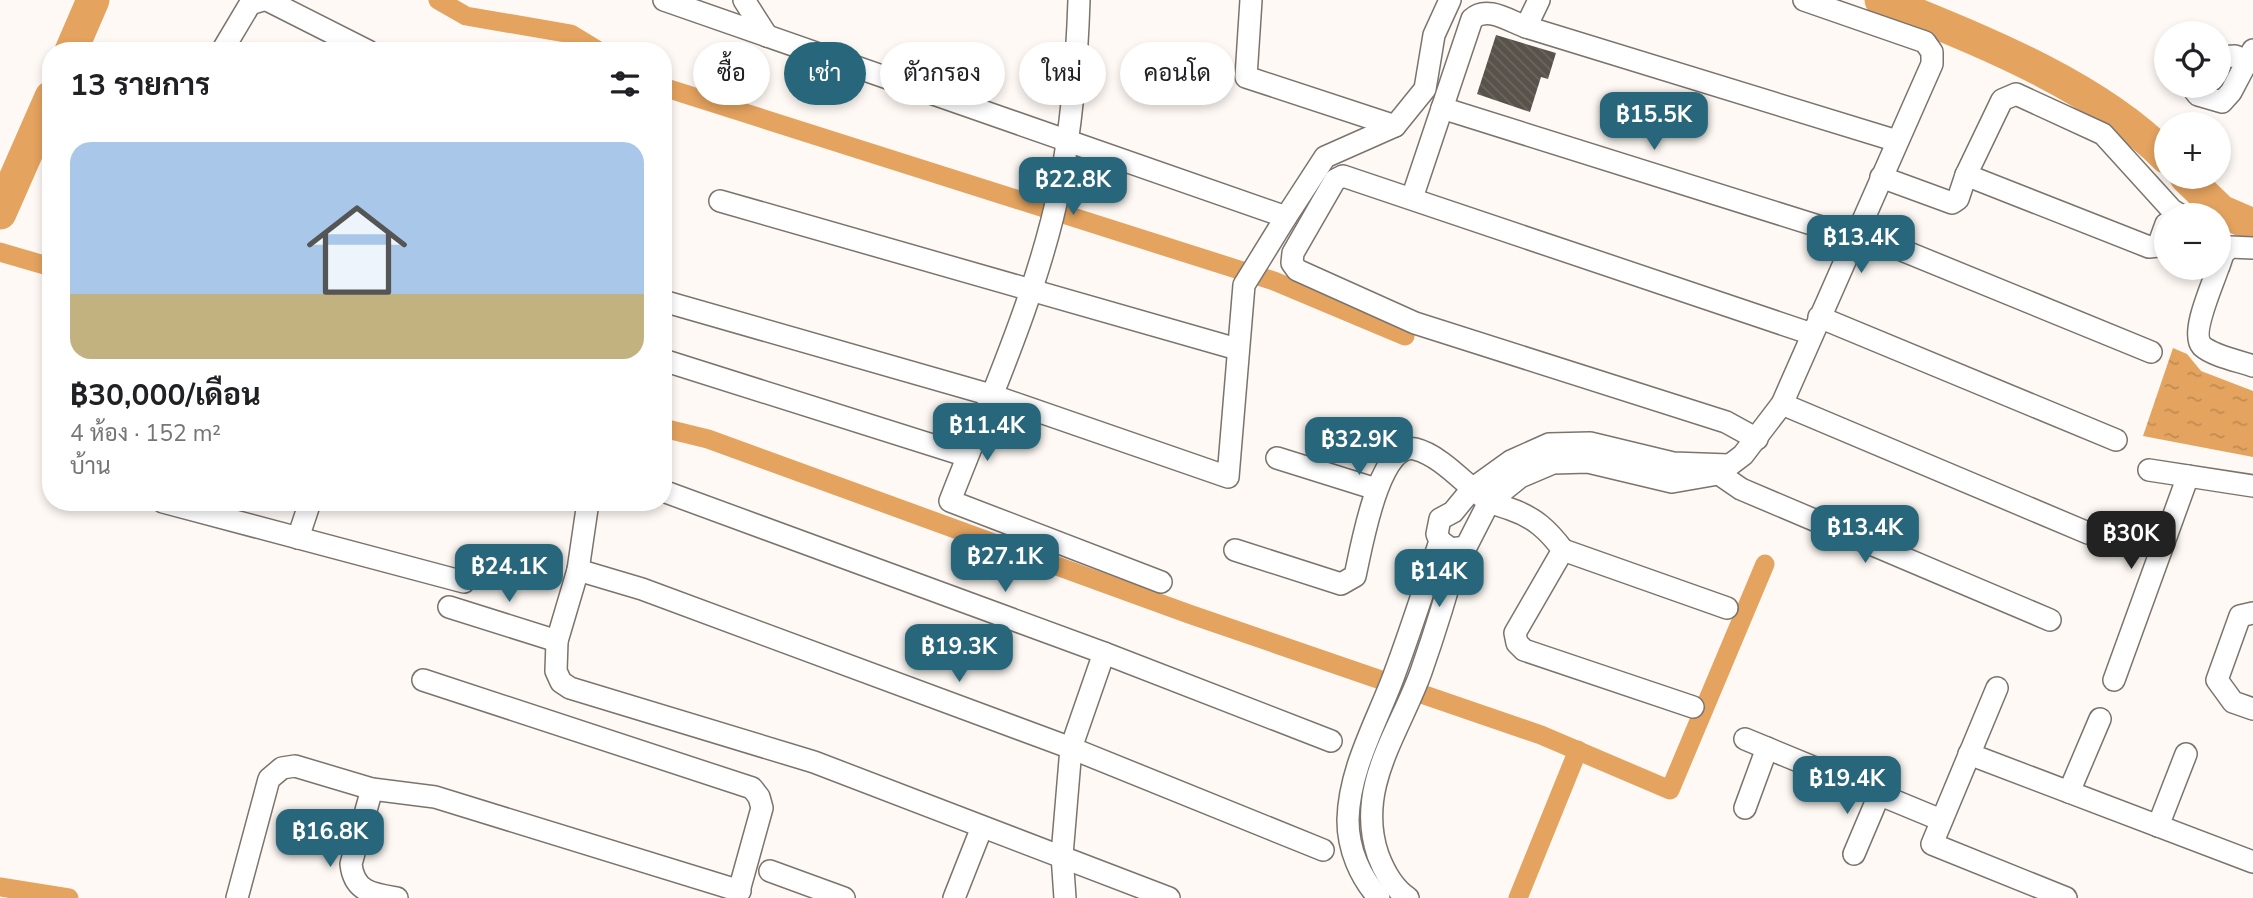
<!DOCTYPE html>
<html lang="th">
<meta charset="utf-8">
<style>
:root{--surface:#fff;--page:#f6f6f6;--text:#202124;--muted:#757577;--accent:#27667b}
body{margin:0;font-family:"Nunito Sans",Sarabun,sans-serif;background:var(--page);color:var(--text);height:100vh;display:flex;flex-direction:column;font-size:26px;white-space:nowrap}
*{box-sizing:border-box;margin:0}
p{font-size:23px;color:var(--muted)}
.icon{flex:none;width:38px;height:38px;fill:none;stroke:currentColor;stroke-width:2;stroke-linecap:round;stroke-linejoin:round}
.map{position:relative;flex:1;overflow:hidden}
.side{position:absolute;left:42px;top:42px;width:630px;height:469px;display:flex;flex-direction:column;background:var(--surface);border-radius:28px;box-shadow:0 4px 10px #0003}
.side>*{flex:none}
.hud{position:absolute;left:693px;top:42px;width:665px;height:63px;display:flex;gap:14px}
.fabs{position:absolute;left:2154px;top:21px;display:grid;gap:14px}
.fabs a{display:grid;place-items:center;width:77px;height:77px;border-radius:50%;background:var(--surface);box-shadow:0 4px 10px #0003;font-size:35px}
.price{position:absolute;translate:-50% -60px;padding:0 16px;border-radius:14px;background:var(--accent);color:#fff;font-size:23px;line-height:46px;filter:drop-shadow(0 2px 4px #0008)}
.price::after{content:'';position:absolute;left:50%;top:42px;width:21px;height:16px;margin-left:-10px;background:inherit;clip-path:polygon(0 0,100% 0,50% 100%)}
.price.on{background:#222;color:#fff}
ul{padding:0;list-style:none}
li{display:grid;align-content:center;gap:14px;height:371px;padding:0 28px}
li span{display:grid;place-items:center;height:217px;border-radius:21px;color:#555}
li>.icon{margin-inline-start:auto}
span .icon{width:126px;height:126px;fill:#fffc;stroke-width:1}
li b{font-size:30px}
h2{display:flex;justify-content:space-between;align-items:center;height:84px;padding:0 28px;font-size:30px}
.pill{padding:0 24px;border-radius:32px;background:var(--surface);box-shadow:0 4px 10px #0003;font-size:24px;line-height:63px}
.pill.on{background:var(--accent);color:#fff}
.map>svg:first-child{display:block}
.water{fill:url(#water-ripples)}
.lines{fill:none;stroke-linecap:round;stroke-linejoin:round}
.canal{stroke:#e4a35f;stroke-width:19}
.river{stroke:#e4a35f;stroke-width:33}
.building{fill:url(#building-back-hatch)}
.minor-casing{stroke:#7b746d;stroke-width:24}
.minor{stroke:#fff;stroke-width:21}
</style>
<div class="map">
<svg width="2253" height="898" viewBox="0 0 2253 898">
<defs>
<pattern id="water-ripples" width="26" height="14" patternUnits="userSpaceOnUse" patternTransform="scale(1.75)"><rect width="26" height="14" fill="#e4a35f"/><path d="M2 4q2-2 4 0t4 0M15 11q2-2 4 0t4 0" fill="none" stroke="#c28b51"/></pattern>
<pattern id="building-back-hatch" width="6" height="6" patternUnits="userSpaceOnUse" patternTransform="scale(1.75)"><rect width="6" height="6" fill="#58524b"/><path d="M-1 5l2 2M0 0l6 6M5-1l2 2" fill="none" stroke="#6b6660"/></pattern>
</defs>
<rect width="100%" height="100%" fill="#fef9f4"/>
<!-- water -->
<path class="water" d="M 2173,348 L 2187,354 L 2201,371 L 2253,391 L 2253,457 L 2143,436 Z"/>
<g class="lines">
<!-- canal -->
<g class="canal">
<path d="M 438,0 L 466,16 L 571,34 L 599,51"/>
<path d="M 663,87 L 1274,281 L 1405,336"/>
<path d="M 0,252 L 51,267"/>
<path d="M 663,428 L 708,439 L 1189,614 L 1541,735 L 1670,790 L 1765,564"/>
<path d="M 0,887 L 69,898"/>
<path d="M 1518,898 L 1578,750"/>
</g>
<!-- river -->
<g class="river">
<path d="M 1881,0 C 1974,38 2095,84 2166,157"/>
<path d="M 71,51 L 93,0"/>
<path d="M 2186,177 L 2221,211 L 2253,225"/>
<path d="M 0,213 L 51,97"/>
</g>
</g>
<!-- building -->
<path class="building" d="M 1496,35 L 1556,53 L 1548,79 L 1541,77 L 1530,112 L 1477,94 Z"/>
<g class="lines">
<!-- minor casing -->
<g class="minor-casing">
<g id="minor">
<path d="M 267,0 L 368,51"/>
<path d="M 664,0 L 1286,217 L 1325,157 L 1395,126 L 1425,89 L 1434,35 L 1450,0"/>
<path d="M 744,0 L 767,36"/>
<path d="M 1079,0 C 1077,62 1072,123 1060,185 C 1038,293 990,398 950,501 L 1161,582"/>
<path d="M 1251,0 L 1246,77 L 1395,126"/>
<path d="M 1526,27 L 1539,0"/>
<path d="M 222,51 L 250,4 L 263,0"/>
<path d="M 2219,57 L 2235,56 L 2248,61"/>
<path d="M 2191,86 L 2198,95 L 2222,102 L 2231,92 L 2253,50"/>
<path d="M 1442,108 L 1834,231 L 1882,242 L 2151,352"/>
<path d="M 1966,175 L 2149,247 L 2158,246 L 2166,224"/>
<path d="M 1881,177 L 1952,203 L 1958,199 L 1966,175 L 2002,100 L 2016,94 L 2103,134 L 2172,210 L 2180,215"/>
<path d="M 1412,198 L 1472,19 C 1487,5 1509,21 1526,27 L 1897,141"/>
<path d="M 720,201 L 1237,349"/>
<path d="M 2219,266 L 2223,254 L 2230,247 L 2253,248"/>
<path d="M 2218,268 C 2213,284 2190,333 2202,346 C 2213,356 2239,361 2253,366"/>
<path d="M 663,301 L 991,395 L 1228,477 L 1244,285 L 1286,217"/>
<path d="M 1819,317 L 2116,440"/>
<path d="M 663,360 L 967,456"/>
<path d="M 1782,404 L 2088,533"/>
<path d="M 1757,439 L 1726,422 L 1415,323 L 1297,270 L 1292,263 L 1293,253 L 1335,180 L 1343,176 L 1812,334"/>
<path d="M 1277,458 L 1376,489"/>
<path d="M 1709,467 L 1741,489 L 2050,620"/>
<path d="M 2149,470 L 2253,486"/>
<path d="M 663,491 L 1104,653 L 1331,741"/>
<path d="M 163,502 L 464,582"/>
<path d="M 588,502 L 578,570 L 557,641 L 556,671 L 561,682 L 570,688 L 814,762 L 1169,898"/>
<path d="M 298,538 L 310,502"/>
<path d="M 1440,541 L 1451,549 L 1466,547 L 1489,502 L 1520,477 L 1553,463 L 1588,462 L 1672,482 L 1718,474 L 1743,455 L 1782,404 L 1932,64 L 1932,52 L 1925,42 L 1804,0"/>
<path d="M 1235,550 L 1341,584 L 1355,576 C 1361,550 1379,440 1415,449 C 1440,455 1464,483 1485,499 C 1492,504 1501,506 1510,509 C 1534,517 1548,530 1563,550 L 1515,633 L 1517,643 L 1524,650 L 1693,707"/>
<path d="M 1563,550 L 1727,608"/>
<path d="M 578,570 L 642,589 L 1071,748 L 1323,850"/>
<path d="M 449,607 L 557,641"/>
<path d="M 2253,613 L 2240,616 L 2217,680 L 2233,702 L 2253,709"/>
<path d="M 423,680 L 752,788 L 759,797 L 762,808 L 737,898"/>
<path d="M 2114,680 L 2188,476"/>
<path d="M 1997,688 L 1932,844 L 2066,898"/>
<path d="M 1745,739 L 1941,820"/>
<path d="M 1969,754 L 2253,862"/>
<path d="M 372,789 L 351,864 C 354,892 373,894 397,898"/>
<path d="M 2069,792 L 2100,719"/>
<path d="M 1745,808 L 1767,748"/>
<path d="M 2158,826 L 2186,754"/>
<path d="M 1854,854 L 1879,795"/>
<path d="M 770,871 L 844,898"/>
<path d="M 237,898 L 269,779 L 282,768 L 295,766 L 372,789 L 435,797 L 740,891"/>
<path d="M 954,898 L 982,827"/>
<path d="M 1065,898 L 1062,855 L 1071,748 L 1104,653"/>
<path d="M 1379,898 C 1360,877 1348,849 1348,820 C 1349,770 1376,723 1393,678 C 1410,633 1425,586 1440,541 L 1437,534 L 1440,519 L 1453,512 L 1472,489 L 1511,461 L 1549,444 L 1590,443 L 1673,463 L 1729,465"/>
<path d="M 1408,898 C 1393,888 1384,871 1378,855 C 1355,788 1399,733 1421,672 C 1435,632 1448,590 1459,549"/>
</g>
</g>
<!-- minor -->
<use href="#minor" class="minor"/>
</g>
</svg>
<div class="fabs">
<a><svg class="icon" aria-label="locate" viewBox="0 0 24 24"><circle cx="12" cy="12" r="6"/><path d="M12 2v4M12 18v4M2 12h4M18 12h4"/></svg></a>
<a>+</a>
<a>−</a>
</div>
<b class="price" style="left:1654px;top:152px">฿15.5K</b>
<b class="price" style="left:1073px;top:217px">฿22.8K</b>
<b class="price" style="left:1861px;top:275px">฿13.4K</b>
<b class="price" style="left:987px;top:463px">฿11.4K</b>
<b class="price" style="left:1359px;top:477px">฿32.9K</b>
<b class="price" style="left:1865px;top:565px">฿13.4K</b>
<b class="price on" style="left:2131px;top:571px">฿30K</b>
<b class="price" style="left:1005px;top:594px">฿27.1K</b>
<b class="price" style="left:509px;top:604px">฿24.1K</b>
<b class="price" style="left:1439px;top:609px">฿14K</b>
<b class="price" style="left:959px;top:684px">฿19.3K</b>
<b class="price" style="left:1847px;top:816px">฿19.4K</b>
<b class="price" style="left:330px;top:869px">฿16.8K</b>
<div class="hud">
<a class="pill">ซื้อ</a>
<a class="pill on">เช่า</a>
<a class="pill">ตัวกรอง</a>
<a class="pill">ใหม่</a>
<a class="pill">คอนโด</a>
</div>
<section class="side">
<h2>13 รายการ<svg class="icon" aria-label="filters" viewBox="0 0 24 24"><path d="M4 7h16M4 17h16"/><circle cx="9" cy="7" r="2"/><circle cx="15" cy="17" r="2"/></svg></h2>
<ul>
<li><span style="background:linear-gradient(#a9c7e8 70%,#c2b280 0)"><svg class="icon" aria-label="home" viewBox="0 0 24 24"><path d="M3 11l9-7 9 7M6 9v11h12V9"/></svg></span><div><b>฿30,000/เดือน</b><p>4 ห้อง · 152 m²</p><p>บ้าน</p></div></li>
</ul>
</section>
</div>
